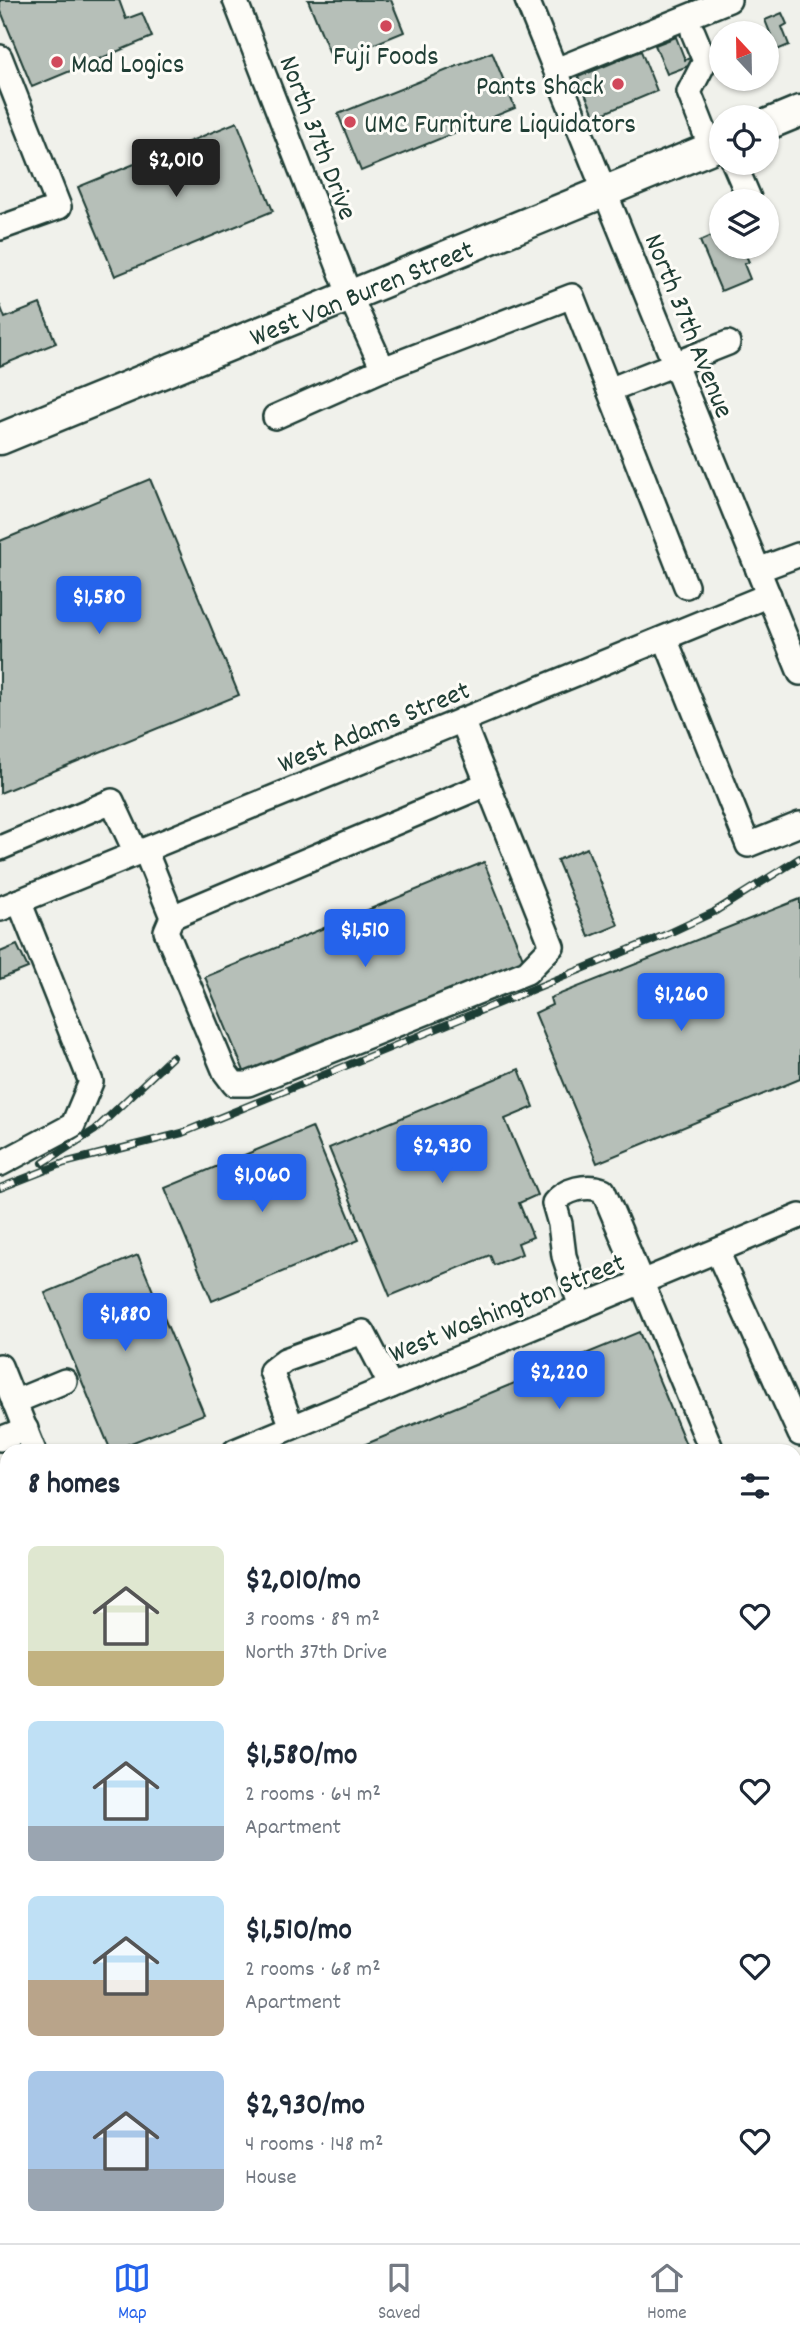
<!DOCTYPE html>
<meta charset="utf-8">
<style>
:root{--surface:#fff;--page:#f6f6f7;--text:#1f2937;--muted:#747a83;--line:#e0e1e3;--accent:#2563eb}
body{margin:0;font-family:Dekko,sans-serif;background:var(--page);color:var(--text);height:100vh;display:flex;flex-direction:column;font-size:26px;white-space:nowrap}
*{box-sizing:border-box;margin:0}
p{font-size:23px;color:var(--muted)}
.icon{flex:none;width:38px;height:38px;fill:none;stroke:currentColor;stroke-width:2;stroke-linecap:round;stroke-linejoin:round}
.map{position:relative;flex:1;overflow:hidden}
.details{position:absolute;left:0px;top:1444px;width:802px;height:800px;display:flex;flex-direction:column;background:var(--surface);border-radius:21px 21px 0 0;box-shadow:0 2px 5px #0004}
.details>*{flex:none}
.needle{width:46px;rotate:338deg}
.tools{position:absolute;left:709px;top:21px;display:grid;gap:14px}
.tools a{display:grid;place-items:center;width:70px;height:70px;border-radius:50%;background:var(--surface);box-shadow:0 2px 5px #0004;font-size:35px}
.price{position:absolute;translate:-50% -60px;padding:0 16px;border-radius:7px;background:var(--accent);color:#fff;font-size:23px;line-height:46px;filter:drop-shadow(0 2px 4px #0008)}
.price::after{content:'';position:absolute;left:50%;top:42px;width:21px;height:16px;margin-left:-10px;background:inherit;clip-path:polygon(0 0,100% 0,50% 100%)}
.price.selected{background:#222;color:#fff}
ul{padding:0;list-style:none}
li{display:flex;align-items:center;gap:21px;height:175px;padding:0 28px}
li span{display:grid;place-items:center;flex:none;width:196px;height:140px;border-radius:10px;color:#555}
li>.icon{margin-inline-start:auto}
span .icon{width:84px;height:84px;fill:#fffc;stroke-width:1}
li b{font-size:30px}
h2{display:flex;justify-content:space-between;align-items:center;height:84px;padding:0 28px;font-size:30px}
.dock{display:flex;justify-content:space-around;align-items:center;height:98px;border-top:2px solid var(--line);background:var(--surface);font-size:19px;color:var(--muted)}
.dock a{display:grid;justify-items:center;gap:4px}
.dock .selected{color:var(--accent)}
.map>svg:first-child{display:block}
.building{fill:#b6bfb8;stroke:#1f3d34;stroke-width:2}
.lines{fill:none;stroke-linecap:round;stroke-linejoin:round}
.minor-casing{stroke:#1f3d34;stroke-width:28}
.major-casing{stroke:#1f3d34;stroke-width:35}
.minor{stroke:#fdfcf7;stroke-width:23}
.major{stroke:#fdfcf7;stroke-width:30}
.rail-casing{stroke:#1f3d34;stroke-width:8}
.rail{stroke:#fdfcf7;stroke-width:5;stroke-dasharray:16;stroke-linecap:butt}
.poi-dot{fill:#d1495b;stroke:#fdfcf7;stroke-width:2.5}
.labels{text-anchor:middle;stroke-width:6;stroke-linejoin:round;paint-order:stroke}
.poi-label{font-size:28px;fill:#1f3d34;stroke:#fdfcf7;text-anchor:start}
.street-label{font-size:28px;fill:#1f3d34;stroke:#fdfcf7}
</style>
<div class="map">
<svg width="800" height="2243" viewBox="0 0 800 2243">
<rect width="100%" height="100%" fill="#f0f1eb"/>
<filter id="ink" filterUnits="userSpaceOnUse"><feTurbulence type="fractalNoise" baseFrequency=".0143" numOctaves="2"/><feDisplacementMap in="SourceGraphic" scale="14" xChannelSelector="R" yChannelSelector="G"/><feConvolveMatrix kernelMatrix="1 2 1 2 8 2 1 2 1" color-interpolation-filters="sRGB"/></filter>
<g filter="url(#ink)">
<!-- building -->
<g class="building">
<path d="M 0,0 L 119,0 L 126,19 L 142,13 L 152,37 L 32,87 L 0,9 Z"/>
<path d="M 308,0 L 391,0 L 404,32 L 333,61 Z"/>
<path d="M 782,13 L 787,24 L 782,27 L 789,45 L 777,50 L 765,20 Z"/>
<path d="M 676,37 L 685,60 L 693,57 L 696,63 L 667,74 L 655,45 Z"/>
<path d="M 641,51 L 657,91 L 595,117 L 578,77 Z"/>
<path d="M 492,52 L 515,108 L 361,171 L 338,114 Z"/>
<path d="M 237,122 L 273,211 L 115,276 L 78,187 Z"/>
<path d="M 721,232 L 721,247 L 742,247 L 749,262 L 744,264 L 750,279 L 721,291 L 700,241 Z"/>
<path d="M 40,304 L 56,343 L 0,366 L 0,305 L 5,318 Z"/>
<path d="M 150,479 L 239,695 L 0,793 L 0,541 Z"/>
<path d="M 587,848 L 618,925 L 589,937 L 557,860 Z"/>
<path d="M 484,862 L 524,961 L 246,1076 L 205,977 Z"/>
<path d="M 800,899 L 800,1079 L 597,1163 L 535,1013 L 552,1005 L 550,998 Z"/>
<path d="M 17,945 L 28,968 L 0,979 L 0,952 Z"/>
<path d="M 519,1069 L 534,1107 L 505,1119 L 537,1195 L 519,1203 L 533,1237 L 518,1243 L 522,1254 L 494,1265 L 490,1255 L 390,1296 L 329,1148 Z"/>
<path d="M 312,1127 L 359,1240 L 212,1301 L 165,1188 Z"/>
<path d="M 138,1255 L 204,1414 L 111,1451 L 45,1293 Z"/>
<path d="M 639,1332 L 687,1447 L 677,1451 L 349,1451 Z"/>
<path d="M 800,1522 L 800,1674 L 794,1676 L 794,1524 Z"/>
<path d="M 7,1625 L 7,1721 L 0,1724 L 0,1628 Z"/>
<path d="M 800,1842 L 800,2039 L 794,2042 L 794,1844 Z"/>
<path d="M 7,1869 L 7,2033 L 0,2035 L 0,1871 Z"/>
<path d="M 7,2164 L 7,2236 L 240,2236 L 243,2243 L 0,2243 L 0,2167 Z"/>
</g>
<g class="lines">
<!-- minor casing -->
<g class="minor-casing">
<g id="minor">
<path d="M 235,0 L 350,296 L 383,369 L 572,296 L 686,586"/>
<path d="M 527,0 L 800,673"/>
<path d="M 693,32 L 705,61 L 689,92 L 711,148"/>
<path d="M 0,57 L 59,207 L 0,228"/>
<path d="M 556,70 L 729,0"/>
<path d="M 734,163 L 749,198"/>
<path d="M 609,390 L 728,343"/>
<path d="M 275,417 L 383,369"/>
<path d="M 758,570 L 798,555"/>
<path d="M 665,638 L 748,845 L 800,824"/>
<path d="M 0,848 L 112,801 L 136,853"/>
<path d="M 145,850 L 172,917 L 166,931 L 225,1072 L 234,1084 L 248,1084 L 527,972 L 552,946 L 462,720"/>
<path d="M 0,909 L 769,595"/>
<path d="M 172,917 L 487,784"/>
<path d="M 0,1164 L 73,1125 L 91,1082 L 19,901"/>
<path d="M 717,1251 L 800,1434"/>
<path d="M 581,1307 L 564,1256 L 560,1224 L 554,1203 C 565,1189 587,1184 603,1190 L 712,1451"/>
<path d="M 0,1366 L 34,1451"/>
<path d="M 14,1402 L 65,1381"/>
<path d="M 292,1427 L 271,1371 L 285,1360 L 363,1332 L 391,1386"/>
<path d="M 0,1439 L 26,1429"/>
<path d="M 235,1451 L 800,1216"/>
<path d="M 0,1547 L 7,1544"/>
<path d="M 794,1748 L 800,1746"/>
<path d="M 0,1812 L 7,1809"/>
<path d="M 0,2105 L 7,2102"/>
</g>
</g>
<!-- major casing -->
<g class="major-casing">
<g id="major">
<path d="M 766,125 L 800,111"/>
<path id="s1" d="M 0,439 L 721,144"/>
</g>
</g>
<!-- minor -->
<use href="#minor" class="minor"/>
<!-- major -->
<use href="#major" class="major"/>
<!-- rail casing -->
<g class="rail-casing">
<g id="rail">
<path d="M 43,1163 L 95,1130 L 172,1057"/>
<path d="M 0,1188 L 64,1163 L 182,1133 L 665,935 L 714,912 L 800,858"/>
<path d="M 0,1847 L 7,1844"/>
<path d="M 794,2120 L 800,2118"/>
<path d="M 794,2141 L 800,2139"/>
<path d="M 794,2155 L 800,2152"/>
<path d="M 794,2166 L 800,2164"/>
<path d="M 794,2179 L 800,2177"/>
<path d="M 794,2192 L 800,2190"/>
<path d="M 794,2204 L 800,2201"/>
<path d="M 794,2217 L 800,2215"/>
<path d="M 794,2230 L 800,2227"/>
<path d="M 362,2243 L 374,2236"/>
<path d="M 387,2243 L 399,2236"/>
<path d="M 491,2243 L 507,2236"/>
<path d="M 519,2243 L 535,2236"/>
<path d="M 546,2243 L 562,2236"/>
<path d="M 578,2243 L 594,2236"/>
<path d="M 607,2243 L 623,2236"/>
<path d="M 639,2243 L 654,2236"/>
<path d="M 670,2243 L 686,2236"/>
<path d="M 699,2243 L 715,2236"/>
<path d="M 732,2243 L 747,2236"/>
<path d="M 762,2243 L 778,2236"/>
<path d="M 795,2243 L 800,2241"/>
</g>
</g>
<!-- rail -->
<use href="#rail" class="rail"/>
</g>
</g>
<!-- markers -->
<g class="poi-dot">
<circle cx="386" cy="26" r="7"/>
<circle cx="57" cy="62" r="7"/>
<circle cx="618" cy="84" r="7"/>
<circle cx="350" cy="122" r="7"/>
</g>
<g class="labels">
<!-- poi labels -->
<g class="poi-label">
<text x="386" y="64" text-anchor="middle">Fuji Foods</text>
<text x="71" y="72">Mad Logics</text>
<text x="604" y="94" text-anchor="end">Pants Shack</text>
<text x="364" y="132">UMC Furniture Liquidators</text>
</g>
<!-- street labels -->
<g class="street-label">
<text transform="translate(320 137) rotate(69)" y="10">North 37th Drive</text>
<text dy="10" stroke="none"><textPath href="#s1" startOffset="390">West Van Buren Street</textPath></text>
<text transform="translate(691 325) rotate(68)" y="10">North 37th Avenue</text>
<text transform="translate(373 725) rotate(-22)" y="10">West Adams Street</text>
<text transform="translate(506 1306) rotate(-22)" y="10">West Washington Street</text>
</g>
</g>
</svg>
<div class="tools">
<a><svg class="needle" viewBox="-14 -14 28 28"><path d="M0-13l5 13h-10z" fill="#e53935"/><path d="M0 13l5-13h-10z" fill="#747a83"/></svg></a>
<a><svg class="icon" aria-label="locate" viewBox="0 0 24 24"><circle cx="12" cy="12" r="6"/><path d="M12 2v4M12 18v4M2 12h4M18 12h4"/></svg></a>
<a><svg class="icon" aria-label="layers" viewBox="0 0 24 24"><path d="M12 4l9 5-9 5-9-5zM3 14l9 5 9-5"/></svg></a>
</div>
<b class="price selected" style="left:176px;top:199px">$2,010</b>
<b class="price" style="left:99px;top:636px">$1,580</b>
<b class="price" style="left:365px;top:969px">$1,510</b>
<b class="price" style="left:681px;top:1033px">$1,260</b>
<b class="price" style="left:442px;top:1185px">$2,930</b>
<b class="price" style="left:262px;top:1214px">$1,060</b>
<b class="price" style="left:125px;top:1353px">$1,880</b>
<b class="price" style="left:559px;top:1411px">$2,220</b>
<section class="details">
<h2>8 homes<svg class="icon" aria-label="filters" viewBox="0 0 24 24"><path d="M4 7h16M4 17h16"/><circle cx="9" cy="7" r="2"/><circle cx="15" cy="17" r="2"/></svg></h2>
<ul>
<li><span style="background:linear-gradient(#dfe7d0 75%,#c2b280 0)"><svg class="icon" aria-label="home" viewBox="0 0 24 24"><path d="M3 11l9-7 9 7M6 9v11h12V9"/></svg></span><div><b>$2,010/mo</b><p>3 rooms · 89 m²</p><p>North 37th Drive</p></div><svg class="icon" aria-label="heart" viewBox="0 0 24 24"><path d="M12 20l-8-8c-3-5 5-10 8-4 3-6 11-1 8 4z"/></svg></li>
<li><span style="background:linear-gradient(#bfe0f5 75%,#9aa5b1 0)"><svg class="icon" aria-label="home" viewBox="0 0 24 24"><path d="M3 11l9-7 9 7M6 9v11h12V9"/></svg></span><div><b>$1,580/mo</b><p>2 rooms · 64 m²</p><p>Apartment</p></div><svg class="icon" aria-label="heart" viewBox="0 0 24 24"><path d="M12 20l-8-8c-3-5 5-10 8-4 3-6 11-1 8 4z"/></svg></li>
<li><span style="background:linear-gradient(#bfe0f5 60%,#b9a48a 0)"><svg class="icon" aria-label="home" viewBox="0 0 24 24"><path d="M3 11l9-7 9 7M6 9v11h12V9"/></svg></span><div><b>$1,510/mo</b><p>2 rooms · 68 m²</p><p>Apartment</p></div><svg class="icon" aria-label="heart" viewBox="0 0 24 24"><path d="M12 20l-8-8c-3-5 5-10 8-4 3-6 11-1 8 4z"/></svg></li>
<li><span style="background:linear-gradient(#a9c7e8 70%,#9aa5b1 0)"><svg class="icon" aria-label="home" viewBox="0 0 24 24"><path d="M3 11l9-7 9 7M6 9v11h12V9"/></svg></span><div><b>$2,930/mo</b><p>4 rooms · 148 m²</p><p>House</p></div><svg class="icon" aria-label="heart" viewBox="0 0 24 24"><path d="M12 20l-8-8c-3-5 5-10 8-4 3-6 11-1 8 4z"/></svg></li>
</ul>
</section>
</div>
<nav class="dock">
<a class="selected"><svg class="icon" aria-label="map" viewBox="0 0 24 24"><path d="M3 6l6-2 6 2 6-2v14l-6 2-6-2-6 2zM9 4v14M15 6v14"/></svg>Map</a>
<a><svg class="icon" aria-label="saved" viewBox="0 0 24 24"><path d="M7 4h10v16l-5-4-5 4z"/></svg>Saved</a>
<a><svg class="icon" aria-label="home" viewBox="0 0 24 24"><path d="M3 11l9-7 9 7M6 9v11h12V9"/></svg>Home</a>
</nav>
